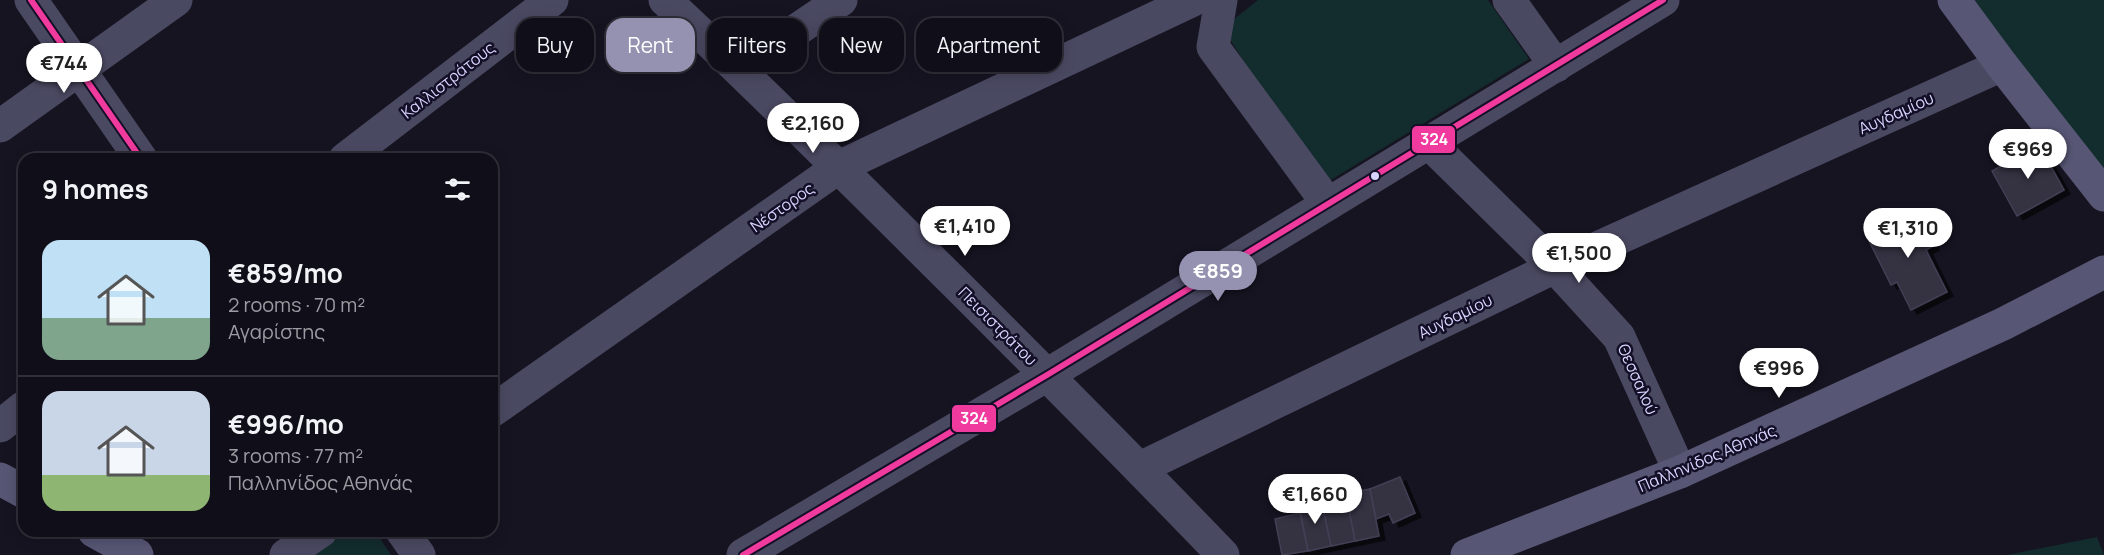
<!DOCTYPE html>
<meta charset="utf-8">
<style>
:root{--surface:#100f19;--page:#1e1d26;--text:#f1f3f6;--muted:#9c9ca2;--line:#302f38;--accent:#9591b1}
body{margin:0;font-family:Manrope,sans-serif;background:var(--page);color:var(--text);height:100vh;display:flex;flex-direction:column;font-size:22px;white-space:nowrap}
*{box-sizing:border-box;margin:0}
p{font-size:20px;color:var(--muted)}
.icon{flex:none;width:33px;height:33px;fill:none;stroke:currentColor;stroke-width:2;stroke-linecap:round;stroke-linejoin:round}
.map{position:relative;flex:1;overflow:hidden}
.details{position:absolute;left:18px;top:153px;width:480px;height:384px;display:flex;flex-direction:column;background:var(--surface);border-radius:18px;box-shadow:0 3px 15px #0003,0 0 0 2px var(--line)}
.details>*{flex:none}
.banner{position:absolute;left:516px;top:18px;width:570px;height:54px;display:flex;gap:12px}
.price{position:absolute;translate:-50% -51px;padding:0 14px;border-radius:21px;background:#fff;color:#222;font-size:20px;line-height:39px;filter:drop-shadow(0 2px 3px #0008)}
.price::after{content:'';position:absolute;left:50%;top:36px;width:18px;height:14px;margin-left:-9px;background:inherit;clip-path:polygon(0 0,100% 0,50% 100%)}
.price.current{background:var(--accent);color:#fff}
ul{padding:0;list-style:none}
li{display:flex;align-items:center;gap:18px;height:150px;padding:0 24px}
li+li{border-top:2px solid var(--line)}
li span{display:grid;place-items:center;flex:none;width:168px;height:120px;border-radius:18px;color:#555}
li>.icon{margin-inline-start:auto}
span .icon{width:72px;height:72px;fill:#fffc;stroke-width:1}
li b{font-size:26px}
h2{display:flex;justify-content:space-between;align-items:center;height:72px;padding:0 24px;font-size:26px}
.chip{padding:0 21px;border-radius:18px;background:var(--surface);box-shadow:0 3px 15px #0003,0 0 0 2px var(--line);font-size:21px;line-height:54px}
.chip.current{background:var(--accent);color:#fff}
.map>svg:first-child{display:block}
.green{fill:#132c2d}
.building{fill:#343243;stroke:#433f54;stroke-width:1.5;filter:url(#shadow)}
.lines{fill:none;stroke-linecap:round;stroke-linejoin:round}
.street{stroke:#4a4962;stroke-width:33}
.secondary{stroke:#575674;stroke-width:33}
.bus-1-casing{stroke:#130f26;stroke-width:10}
.bus-1{stroke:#f13a9d;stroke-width:6}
.bus-dot{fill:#d9d4ff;stroke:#130f26;stroke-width:2}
.labels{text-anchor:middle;stroke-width:5;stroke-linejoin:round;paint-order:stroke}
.street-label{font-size:16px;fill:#d9d4ff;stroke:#130f26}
.line-badge{stroke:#130f26;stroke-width:2}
.badge-label{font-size:16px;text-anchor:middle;font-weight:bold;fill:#fff}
</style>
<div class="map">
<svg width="2104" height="555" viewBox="0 0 2104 555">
<defs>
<filter id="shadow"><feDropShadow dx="6" dy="4" stdDeviation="0" flood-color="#0009"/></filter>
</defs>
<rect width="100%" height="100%" fill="#161421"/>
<!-- green -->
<g class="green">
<path d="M 1258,0 L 1488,0 L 1529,59 L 1321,186 L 1223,28 Z"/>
<path d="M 1970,0 L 2104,0 L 2104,170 Z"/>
<path d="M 347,531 L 375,531 L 391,555 L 314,555 Z"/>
<path d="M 2097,537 L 2104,555 L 2007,555 Z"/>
</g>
<!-- building -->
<g class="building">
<path d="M 2039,145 L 2064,190 L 2017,216 L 1992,171 Z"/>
<path d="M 1916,210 L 1933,246 L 1926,250 L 1947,292 L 1911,310 L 1897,282 L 1891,285 L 1866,235 Z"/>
<path d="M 1400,477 L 1415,513 L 1393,523 L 1389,514 L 1376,519 L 1370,489 Z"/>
<path d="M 1370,489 L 1379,536 L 1355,541 L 1346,494 Z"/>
<path d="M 1346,494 L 1355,541 L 1331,546 L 1321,499 Z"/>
<path d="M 1321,499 L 1331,546 L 1308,551 L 1299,504 Z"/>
<path d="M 1300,513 L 1308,551 L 1282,555 L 1275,519 Z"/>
</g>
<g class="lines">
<!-- street -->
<g class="street">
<path d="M 31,0 L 141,159"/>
<path d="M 665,0 C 764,92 859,188 955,283 C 1045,373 1135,463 1223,555"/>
<path d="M 1221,0 L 1213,47 L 1328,204"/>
<path d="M 1509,0 L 1556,66"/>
<path d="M 739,69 L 841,0"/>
<path d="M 0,126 L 176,0"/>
<path d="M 1429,143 L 1555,267 L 1619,337 L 1680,472"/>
<path d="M 345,159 L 552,0"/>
<path d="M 492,411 L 839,167 L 1193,0"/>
<path d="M 0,426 L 24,407"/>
<path d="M 1140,468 L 1555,267 L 2002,65"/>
<path d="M 402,531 L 419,555"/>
<path d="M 286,555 L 321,531"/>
<path d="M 743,555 L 1047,375 L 1663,0"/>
</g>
<!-- secondary -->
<g class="secondary">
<path d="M 1954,0 L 2002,65 L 2104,195"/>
<path d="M 0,479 L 24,492"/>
<path d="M 94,531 L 137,555"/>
<path d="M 1467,555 L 1680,472 L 2003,324 L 2104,272"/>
</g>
<!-- bus-1 casing -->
<g class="bus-1-casing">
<g id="bus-1">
<path d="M 31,0 L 141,159"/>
<path d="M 743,555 L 1047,375 L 1663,0"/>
</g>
</g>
<!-- bus-1 -->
<use href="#bus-1" class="bus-1"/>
</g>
<!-- markers -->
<circle class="bus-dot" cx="1375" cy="176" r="5"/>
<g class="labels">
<!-- street labels -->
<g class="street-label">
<text transform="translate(448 80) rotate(-38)" y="6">Καλλιστράτους</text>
<text transform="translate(1896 113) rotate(-24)" y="6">Αυγδαμίου</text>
<text transform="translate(782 207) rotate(-35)" y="6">Νέστορος</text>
<text transform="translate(1455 316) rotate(-26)" y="6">Αυγδαμίου</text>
<text transform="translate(998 326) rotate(45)" y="6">Πεισιστράτου</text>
<text transform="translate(1638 379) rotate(66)" y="6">Θεσσαλού</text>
<text transform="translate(1707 458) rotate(-23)" y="6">Παλληνίδος Αθηνάς</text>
</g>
</g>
<g class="line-badge">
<rect x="1411" y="125" width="45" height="29" rx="6" fill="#f13a9d"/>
<rect x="951" y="404" width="46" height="29" rx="6" fill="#f13a9d"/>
</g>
<g class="badge-label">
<text x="1434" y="145">324</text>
<text x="974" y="424">324</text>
</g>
</svg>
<b class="price" style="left:64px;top:94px">€744</b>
<b class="price" style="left:813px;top:154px">€2,160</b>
<b class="price" style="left:2028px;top:180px">€969</b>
<b class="price" style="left:965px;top:257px">€1,410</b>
<b class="price" style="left:1908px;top:259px">€1,310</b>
<b class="price" style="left:1579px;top:284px">€1,500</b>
<b class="price current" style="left:1218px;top:302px">€859</b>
<b class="price" style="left:1779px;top:399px">€996</b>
<b class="price" style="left:1315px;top:525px">€1,660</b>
<div class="banner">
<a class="chip">Buy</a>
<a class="chip current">Rent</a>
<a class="chip">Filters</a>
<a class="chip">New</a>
<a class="chip">Apartment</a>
</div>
<section class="details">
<h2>9 homes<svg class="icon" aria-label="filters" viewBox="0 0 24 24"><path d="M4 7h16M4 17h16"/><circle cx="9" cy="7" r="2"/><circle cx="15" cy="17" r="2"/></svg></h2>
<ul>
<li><span style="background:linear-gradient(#bfe0f5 65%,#7fa58c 0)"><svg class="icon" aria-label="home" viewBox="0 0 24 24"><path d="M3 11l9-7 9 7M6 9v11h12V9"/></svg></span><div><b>€859/mo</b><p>2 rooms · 70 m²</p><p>Αγαρίστης</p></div></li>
<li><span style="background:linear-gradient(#c9d6e8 70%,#8fb573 0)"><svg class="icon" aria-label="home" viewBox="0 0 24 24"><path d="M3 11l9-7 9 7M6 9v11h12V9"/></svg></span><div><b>€996/mo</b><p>3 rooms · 77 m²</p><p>Παλληνίδος Αθηνάς</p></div></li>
</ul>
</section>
</div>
